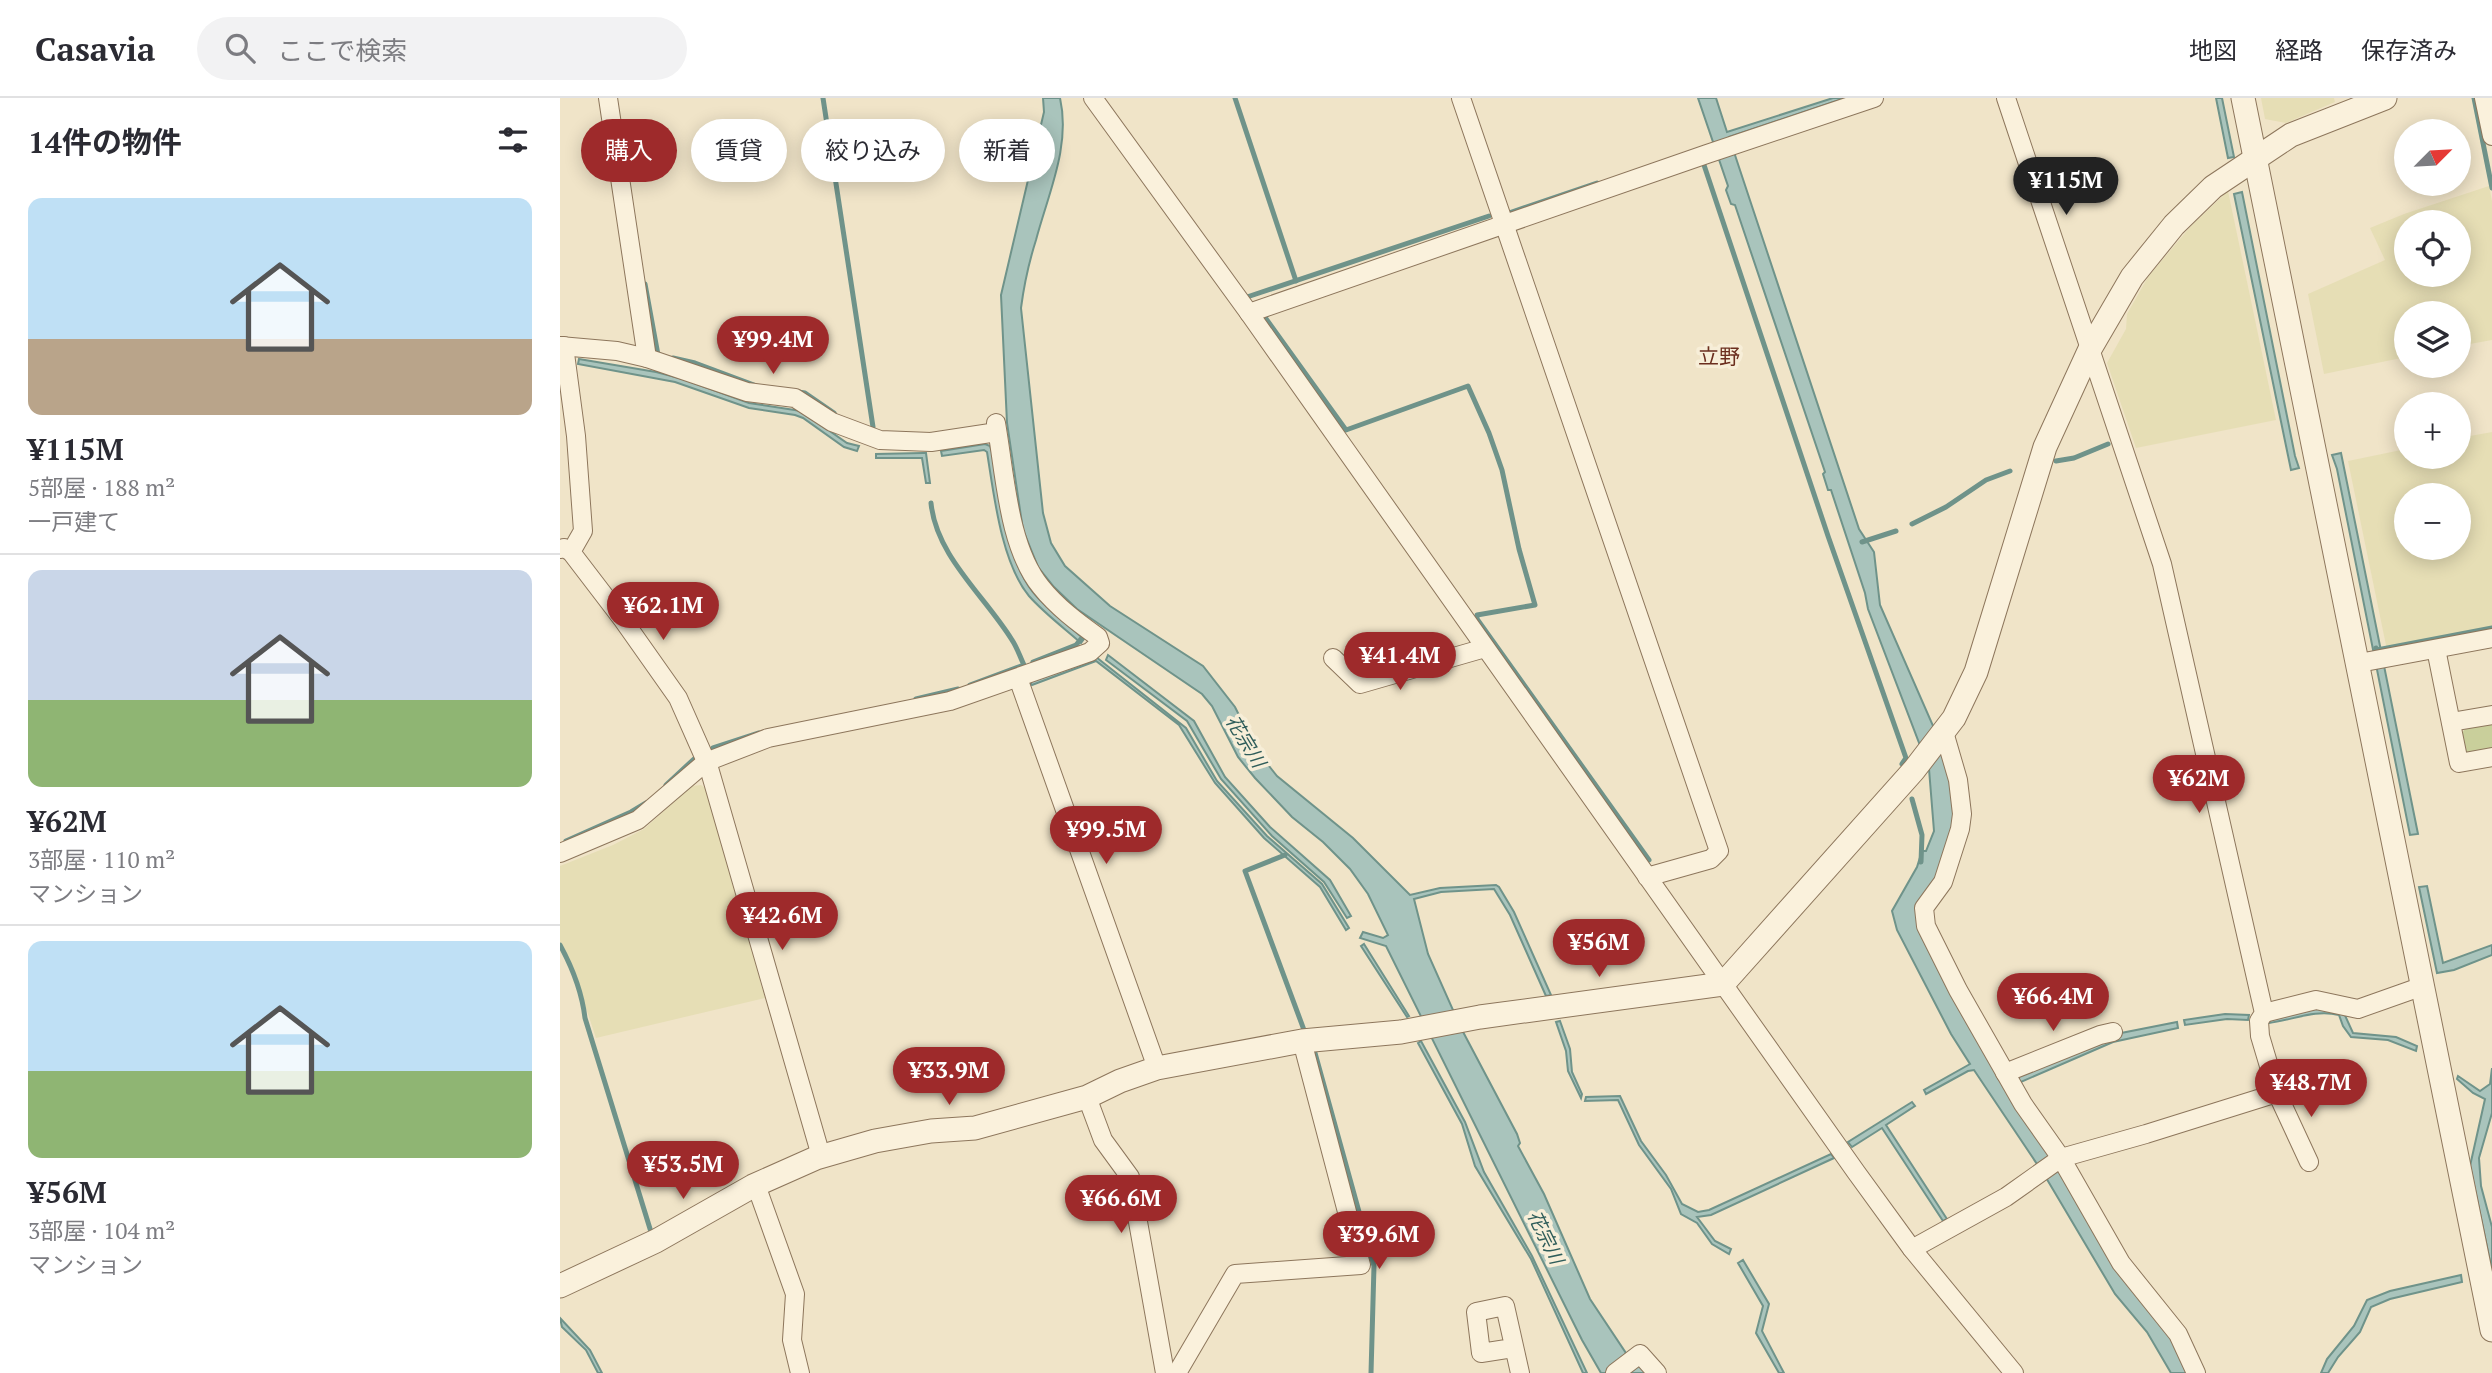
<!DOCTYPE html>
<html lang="ja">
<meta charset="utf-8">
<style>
:root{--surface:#fff;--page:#f2f2f3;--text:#2b2b33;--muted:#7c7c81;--line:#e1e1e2;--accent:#9e2a2b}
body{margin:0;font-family:"PT Serif","Noto Sans JP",serif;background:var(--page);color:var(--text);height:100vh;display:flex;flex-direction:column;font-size:26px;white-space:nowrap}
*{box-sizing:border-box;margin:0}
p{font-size:23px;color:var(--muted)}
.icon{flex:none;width:38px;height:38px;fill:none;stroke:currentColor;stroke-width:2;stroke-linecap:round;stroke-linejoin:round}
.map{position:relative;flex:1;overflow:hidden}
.details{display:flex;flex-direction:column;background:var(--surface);width:560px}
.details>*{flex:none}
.banner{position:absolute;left:21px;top:21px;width:665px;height:63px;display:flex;gap:14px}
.needle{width:46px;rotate:66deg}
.controls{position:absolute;left:1834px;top:21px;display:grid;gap:14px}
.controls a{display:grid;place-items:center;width:77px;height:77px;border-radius:50%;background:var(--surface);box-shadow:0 4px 18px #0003;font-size:35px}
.price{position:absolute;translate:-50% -60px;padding:0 16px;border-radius:24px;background:var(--accent);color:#fff;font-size:23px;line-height:46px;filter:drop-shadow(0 2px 4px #0008)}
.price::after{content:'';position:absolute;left:50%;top:42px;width:21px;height:16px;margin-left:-10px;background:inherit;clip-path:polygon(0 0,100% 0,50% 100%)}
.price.active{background:#222;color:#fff}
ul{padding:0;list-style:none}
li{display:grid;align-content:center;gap:14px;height:371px;padding:0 28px}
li+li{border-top:2px solid var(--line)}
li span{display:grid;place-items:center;height:217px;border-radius:14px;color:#555}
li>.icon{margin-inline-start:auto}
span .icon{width:126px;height:126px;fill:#fffc;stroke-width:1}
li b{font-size:30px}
h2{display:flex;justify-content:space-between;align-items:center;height:84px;padding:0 28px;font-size:30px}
.tag{padding:0 24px;border-radius:32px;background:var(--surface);box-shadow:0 4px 18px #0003;font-size:24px;line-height:63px}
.tag.active{background:var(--accent);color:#fff}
header{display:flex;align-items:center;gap:42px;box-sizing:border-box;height:98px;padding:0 35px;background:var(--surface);border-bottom:2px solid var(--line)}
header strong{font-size:33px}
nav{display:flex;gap:38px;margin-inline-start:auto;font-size:24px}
.search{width:490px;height:63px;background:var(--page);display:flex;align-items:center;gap:18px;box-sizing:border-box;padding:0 24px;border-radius:38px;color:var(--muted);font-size:26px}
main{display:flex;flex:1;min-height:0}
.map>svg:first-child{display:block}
.farmland{fill:#e6deb5;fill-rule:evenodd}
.green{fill:#c9cf9b}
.water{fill:#a9c4bc;stroke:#6f938a;stroke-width:2}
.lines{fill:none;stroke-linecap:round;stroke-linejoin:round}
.stream{stroke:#6f938a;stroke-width:5}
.minor-casing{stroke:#8d765c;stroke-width:20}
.tertiary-casing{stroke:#8d765c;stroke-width:25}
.minor{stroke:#faf1dc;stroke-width:18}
.tertiary{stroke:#faf1dc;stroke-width:23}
.labels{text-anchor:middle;stroke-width:7;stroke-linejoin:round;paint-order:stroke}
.water-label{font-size:19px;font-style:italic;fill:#2f5d5a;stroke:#f7eed8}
.quarter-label{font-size:21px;fill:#6b2e1e;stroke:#f7eed8}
</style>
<header>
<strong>Casavia</strong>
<div class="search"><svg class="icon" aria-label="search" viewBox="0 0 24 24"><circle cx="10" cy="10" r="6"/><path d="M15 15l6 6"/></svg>ここで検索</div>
<nav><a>地図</a><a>経路</a><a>保存済み</a></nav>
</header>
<main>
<section class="details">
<h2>14件の物件<svg class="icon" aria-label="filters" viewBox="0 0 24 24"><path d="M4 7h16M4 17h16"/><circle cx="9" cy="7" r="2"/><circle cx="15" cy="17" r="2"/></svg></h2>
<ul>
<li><span style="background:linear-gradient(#bfe0f5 65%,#b9a48a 0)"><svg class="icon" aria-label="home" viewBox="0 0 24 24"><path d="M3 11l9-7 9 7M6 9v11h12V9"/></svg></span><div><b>¥115M</b><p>5部屋 · 188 m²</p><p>一戸建て</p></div></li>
<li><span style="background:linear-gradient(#c9d6e8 60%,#8fb573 0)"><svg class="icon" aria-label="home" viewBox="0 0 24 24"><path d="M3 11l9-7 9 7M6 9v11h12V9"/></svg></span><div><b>¥62M</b><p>3部屋 · 110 m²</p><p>マンション</p></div></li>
<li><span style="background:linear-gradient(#bfe0f5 60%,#8fb573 0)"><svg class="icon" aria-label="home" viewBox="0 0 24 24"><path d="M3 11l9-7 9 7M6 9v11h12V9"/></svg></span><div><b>¥56M</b><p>3部屋 · 104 m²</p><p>マンション</p></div></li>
</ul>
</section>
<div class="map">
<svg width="1932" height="1275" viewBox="0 0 1932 1275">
<rect width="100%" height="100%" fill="#f0e4c8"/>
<!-- farmland -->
<g class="farmland">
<path d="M 1701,0 L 1774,0 L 1775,4 L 1726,25 L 1705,21 Z"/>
<path d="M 1929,88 L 1932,103 L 1932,242 L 1899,248 L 1899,215 L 1846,215 L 1846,259 L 1764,276 L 1748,196 L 1825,162 L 1810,130 L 1844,116 ZM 1899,124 L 1899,177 L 1846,177 L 1846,124 Z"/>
<path d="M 1668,93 L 1716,322 L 1576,350 L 1547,265 L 1566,231 L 1567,216 L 1588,179 L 1631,128 Z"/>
<path d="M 1932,334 L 1932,531 L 1827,552 L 1788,363 L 1846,351 L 1846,359 L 1899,359 L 1899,340 ZM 1846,397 L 1899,397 L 1899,450 L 1846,450 Z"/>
<path d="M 141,687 L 145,690 L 152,708 L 205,900 L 36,940 L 17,883 L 0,843 L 0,768 L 53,747 L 84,731 L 132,688 Z"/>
</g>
<!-- green -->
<path class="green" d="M 1932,624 L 1932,654 L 1905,656 C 1898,625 1904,630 1932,624 Z"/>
<!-- water -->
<g class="water">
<path d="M 483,0 L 500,0 C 511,48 488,96 476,142 C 469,164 464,187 461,210 L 483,415 L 491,445 L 505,468 L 550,508 L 643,568 L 675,609 L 697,653 L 717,678 L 793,740 L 850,797 L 880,790 L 936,787 L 939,789 L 954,814 L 991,897 L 986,898 L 950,817 L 934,791 L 881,794 L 854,801 L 868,856 L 901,930 L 957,1036 L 960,1045 L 958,1048 L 984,1096 L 1030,1201 L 1066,1255 L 1088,1275 L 1041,1275 L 1022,1242 L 826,848 L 800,840 L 803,834 L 823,840 L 828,837 L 808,796 L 790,771 L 763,744 L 732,719 L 695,680 L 678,659 L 652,608 L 642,596 L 517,511 L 494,489 L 478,469 L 463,432 L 447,325 L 441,197 L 484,14 Z"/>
<path d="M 1138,0 L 1156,0 L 1167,34 L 1273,0 L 1285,0 L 1169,39 L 1299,431 L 1314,454 L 1320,507 L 1374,630 L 1394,695 L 1396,719 L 1380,778 L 1359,807 L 1443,983 L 1551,937 L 1617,924 L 1618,930 L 1553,944 L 1447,990 L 1612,1238 L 1630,1275 L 1611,1275 L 1587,1234 L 1555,1196 L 1485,1078 L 1414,972 L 1408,973 L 1366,996 L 1364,992 L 1410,966 L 1391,936 L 1337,832 L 1332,813 L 1357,769 L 1362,753 L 1366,753 L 1374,733 L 1369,671 L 1308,511 L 1305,495 L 1271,392 L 1268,392 L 1263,376 L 1265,374 L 1175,107 L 1171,106 L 1166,92 L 1168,88 Z"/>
<path d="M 1656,0 L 1662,0 L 1674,59 L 1668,60 Z"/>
<path d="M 1682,94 L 1735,358 L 1739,370 L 1731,372 L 1674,96 Z"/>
<path d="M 19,261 L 96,274 L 123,281 L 189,305 L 241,313 L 287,345 L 299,348 L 297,353 L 284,349 L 243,320 L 235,317 L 189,310 L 115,284 L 18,266 Z"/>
<path d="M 425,346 L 430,348 L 433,357 C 440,399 446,458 472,493 C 486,511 507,526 524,541 L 521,545 C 504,530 484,515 469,498 C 441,464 434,397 427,354 L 424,352 L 382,358 L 381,353 Z"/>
<path d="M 363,355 L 366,355 L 370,385 L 366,385 L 362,360 L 316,360 L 316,356 Z"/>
<path d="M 1781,355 L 1858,736 L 1850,737 L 1777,371 L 1772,357 Z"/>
<path d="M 548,557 L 634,623 L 665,679 L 710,729 L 770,782 L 791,818 L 787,820 L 764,784 L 712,738 L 661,681 L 627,623 L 546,562 Z"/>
<path d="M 536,559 L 626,630 L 657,683 L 707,738 L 762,786 L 789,830 L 786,832 L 760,789 L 704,740 L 655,685 L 619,627 L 536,563 L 472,587 L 470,584 Z"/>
<path d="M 1867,788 L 1883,865 L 1932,847 L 1932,857 L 1894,872 L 1877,875 L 1859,789 Z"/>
<path d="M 804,846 L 849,918 L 847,919 L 801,848 Z"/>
<path d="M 1755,910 L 1783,913 L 1793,935 L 1836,939 L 1857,948 L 1856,953 L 1828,942 L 1791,939 L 1783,928 L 1779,917 C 1755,911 1733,922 1709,925 L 1707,920 Z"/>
<path d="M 1665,916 L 1689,917 L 1688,922 L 1667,921 L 1625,927 L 1624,922 Z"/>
<path d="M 1000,923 L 1010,951 L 1012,974 L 1022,996 L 1021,1000 L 1008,973 L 1006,953 L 996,924 Z"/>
<path d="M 861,943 L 905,1024 L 924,1074 L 972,1158 L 1027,1275 L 1023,1275 L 971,1161 L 915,1068 L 902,1026 L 858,945 Z"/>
<path d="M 1932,970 L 1932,1015 L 1919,1060 L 1921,1088 L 1932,1129 L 1932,1173 L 1910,1068 L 1925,1001 L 1913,995 L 1897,981 L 1898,978 L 1920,993 L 1930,986 Z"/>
<path d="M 1060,998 L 1081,1043 L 1106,1077 L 1122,1106 L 1138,1114 L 1149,1112 L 1271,1056 L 1274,1060 L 1151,1117 L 1137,1119 L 1155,1143 L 1171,1151 L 1169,1156 L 1152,1146 L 1137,1125 L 1121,1116 L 1111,1091 L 1079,1047 L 1058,1002 L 1025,1003 L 1026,999 Z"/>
<path d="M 1352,1004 L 1355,1008 L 1326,1027 L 1387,1121 L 1383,1123 L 1322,1030 L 1292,1049 L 1288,1044 Z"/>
<path d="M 1183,1162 L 1209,1206 L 1202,1233 L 1224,1275 L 1219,1275 L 1196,1235 L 1203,1208 L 1178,1165 Z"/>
<path d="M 1901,1177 L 1902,1184 L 1830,1201 L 1811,1209 L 1800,1234 L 1778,1259 L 1768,1275 L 1761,1275 L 1767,1261 L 1794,1228 L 1807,1202 L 1830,1193 Z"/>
<path d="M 0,1220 L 30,1252 L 42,1275 L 38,1275 L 26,1252 L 2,1229 Z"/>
</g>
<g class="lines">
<!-- stream -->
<g class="stream">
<path d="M 263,0 L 313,329"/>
<path d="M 675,0 L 736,183"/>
<path d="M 1914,0 L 1932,90"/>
<path d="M 1144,67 L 1268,438 L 1346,660 L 1342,666"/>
<path d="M 945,113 L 946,116 L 1037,85"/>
<path d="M 85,186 L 98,257 L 100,257"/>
<path d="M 687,199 L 929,118"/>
<path d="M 708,216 L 704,218 L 786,332 L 908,288 L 929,335 L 942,372 L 959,451 L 975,507 L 917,517 L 917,521 L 1089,762"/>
<path d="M 113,260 L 135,265 L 194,287"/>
<path d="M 238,294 L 245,295 L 274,315"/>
<path d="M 1496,363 L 1514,360 L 1548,346"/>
<path d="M 371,405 C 376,458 425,498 452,542 C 457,549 460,559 464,567 L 410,587"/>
<path d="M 1352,426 L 1386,409 L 1426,382 L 1450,373"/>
<path d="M 1302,444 L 1336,433"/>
<path d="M 1816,550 L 1817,552 L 1932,530"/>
<path d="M 473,564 L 516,547 L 521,541"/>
<path d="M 356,601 L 398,591"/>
<path d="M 153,650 L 199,635"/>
<path d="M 106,687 L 134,661"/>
<path d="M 1352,701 L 1362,737 L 1361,764"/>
<path d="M 6,743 L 71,714 L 86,705"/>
<path d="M 725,757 L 685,773 L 744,932"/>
<path d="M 0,847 C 12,869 22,895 25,920 L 91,1134"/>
<path d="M 755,955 L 814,1168 L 811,1275"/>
</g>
<!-- minor casing -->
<g class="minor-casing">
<g id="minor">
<path d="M 48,0 L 87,260"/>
<path d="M 533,0 L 689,215 L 1296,1074 L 1352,1151 L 1454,1275"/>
<path d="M 901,0 L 1159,753 L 1151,761 L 1087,779"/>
<path d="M 1924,0 L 1932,38"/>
<path d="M 689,215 L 1147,56 L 1314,0"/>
<path d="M 0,248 L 57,253 L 87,260 L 187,294 L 235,300 L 272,324 L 320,342 L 371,344 L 437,334"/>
<path d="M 4,248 L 16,338 L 23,433 L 11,454"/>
<path d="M 0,451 L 4,450 L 11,454 L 63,522 L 118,600 L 149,670 L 261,1058"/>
<path d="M 1876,551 L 1899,665 L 1932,659"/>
<path d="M 773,560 L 800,586 L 925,550"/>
<path d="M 1799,565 L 1932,540"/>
<path d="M 458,580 L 597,970"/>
<path d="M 1891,624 L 1932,617"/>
<path d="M 1384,634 L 1398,682 L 1402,716 L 1400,731 L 1383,784 L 1364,810 L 1366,828 L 1398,892 L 1463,1006 L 1501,1060 L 1561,1165 L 1618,1236 L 1636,1275"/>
<path d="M 0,755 L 78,722 L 146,664 L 208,640 L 390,603 L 530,554 L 540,545 L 538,539 C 517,524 497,509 481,489 C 448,449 445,375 436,325"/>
<path d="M 1704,915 L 1756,902 L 1798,911 L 1863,888"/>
<path d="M 1445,975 L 1540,937 L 1553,934"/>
<path d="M 1717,995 L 1749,1064"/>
<path d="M 527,999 L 543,1042 L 570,1079 L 605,1275"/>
<path d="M 196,1087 L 235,1196 L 232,1242 L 240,1275"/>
<path d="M 1352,1151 L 1446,1099 L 1501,1060 L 1586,1036 L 1717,995 L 1700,938 L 1699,923 L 1704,915 L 1602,466 L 1446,0"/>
<path d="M 953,1250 L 921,1255 L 916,1214 L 945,1208 L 960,1275"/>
<path d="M 617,1275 L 675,1176 L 801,1167 L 742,943"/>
<path d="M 1055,1275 L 1080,1256 L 1097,1275"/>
</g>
</g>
<!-- tertiary casing -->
<g class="tertiary-casing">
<g id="tertiary">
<path d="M 1683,0 L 1932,1232"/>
<path d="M 0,1188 L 96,1143 L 193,1088 L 256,1060 L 315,1043 L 371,1033 L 415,1030 L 527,999 L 560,983 L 597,970 L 742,943 L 841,934 L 920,919 L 1163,886 L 1354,672 L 1394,620 L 1416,574 L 1485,349 L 1530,251 L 1572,179 L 1614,127 L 1653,89 L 1731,37 L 1825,0"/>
</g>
</g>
<!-- minor -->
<use href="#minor" class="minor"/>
<!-- tertiary -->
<use href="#tertiary" class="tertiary"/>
</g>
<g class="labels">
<!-- water labels -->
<g class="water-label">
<text transform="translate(686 643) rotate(59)" y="7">花宗川</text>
<text transform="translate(986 1139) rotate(64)" y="7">花宗川</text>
</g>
<!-- quarter labels -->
<g class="quarter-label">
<text x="1159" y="266">立野</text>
</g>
</g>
</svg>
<div class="controls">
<a><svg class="needle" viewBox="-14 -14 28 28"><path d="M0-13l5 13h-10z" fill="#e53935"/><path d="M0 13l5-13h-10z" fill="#7c7c81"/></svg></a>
<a><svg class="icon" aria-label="locate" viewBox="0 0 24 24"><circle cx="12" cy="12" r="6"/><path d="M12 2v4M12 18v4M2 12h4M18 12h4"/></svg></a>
<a><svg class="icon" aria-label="layers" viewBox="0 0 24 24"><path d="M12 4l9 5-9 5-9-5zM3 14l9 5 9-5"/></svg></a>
<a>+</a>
<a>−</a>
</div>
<b class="price active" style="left:1506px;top:119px">¥115M</b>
<b class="price" style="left:213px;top:278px">¥99.4M</b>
<b class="price" style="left:103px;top:544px">¥62.1M</b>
<b class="price" style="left:840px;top:594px">¥41.4M</b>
<b class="price" style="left:1639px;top:717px">¥62M</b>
<b class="price" style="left:546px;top:768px">¥99.5M</b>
<b class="price" style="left:222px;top:854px">¥42.6M</b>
<b class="price" style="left:1039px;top:881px">¥56M</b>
<b class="price" style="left:1493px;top:935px">¥66.4M</b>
<b class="price" style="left:389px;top:1009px">¥33.9M</b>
<b class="price" style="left:1751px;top:1021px">¥48.7M</b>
<b class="price" style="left:123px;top:1103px">¥53.5M</b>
<b class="price" style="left:561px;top:1137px">¥66.6M</b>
<b class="price" style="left:819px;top:1173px">¥39.6M</b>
<div class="banner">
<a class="tag active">購入</a>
<a class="tag">賃貸</a>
<a class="tag">絞り込み</a>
<a class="tag">新着</a>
</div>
</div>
</main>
